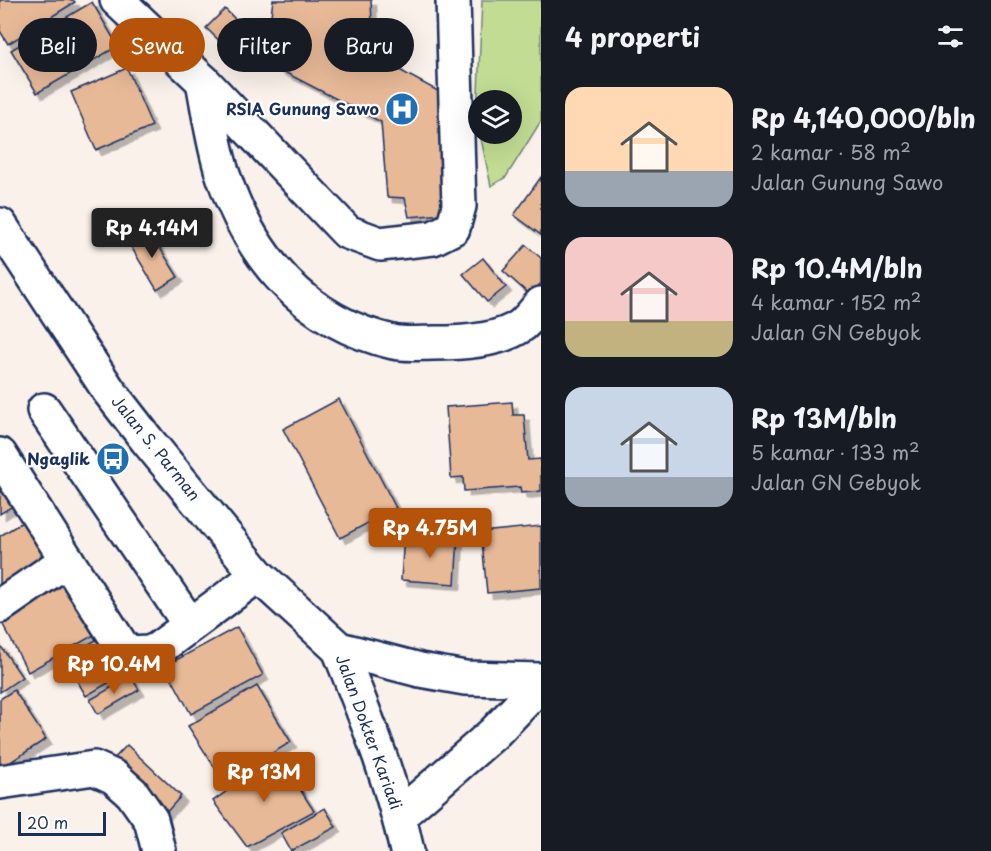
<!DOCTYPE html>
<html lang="id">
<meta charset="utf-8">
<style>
:root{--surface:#171b24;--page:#242831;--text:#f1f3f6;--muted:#9ea1a6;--accent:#b45309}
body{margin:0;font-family:"Playpen Sans",sans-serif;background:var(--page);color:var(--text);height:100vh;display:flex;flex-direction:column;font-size:22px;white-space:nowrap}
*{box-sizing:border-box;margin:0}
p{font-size:20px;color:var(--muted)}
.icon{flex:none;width:33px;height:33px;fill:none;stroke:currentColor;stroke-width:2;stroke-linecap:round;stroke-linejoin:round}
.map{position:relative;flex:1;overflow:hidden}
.drawer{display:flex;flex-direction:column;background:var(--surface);width:450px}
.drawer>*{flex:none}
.top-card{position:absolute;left:18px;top:18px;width:432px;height:54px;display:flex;gap:12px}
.fabs{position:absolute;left:468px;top:90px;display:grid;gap:12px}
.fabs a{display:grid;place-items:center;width:54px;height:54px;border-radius:50%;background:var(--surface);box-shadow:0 6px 24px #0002;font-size:30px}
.scale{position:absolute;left:18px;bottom:15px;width:88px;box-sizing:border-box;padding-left:6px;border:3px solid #1b2f5e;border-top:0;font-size:16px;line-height:21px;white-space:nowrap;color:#1b2f5e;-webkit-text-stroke:4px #fff;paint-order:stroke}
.price{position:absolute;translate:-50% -51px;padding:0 14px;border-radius:6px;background:var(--accent);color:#fff;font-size:20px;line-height:39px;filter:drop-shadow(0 2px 3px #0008)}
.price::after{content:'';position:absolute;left:50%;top:36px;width:18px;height:14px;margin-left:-9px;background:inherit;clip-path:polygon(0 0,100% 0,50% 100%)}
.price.active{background:#222;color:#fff}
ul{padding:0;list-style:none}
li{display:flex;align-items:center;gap:18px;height:150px;padding:0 24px}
li span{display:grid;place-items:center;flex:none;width:168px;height:120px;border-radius:18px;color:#555}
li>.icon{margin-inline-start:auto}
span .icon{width:72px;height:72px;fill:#fffc;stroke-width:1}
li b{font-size:26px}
h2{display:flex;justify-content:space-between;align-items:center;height:72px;padding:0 24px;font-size:26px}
.pill{padding:0 21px;border-radius:27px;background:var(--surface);box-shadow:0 6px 24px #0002;font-size:21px;line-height:54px}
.pill.active{background:var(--accent);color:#fff}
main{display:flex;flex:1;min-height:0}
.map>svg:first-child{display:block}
.green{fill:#c2dc93;stroke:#6e8678;stroke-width:1.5}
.building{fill:#e7b997;stroke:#1b2f5e;stroke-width:1.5;filter:url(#shadow)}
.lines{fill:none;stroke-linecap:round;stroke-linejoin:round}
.minor-casing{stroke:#1b2f5e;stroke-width:38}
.major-casing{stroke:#1b2f5e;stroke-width:38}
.highway-casing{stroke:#1b2f5e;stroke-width:38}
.minor{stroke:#fff;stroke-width:33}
.major{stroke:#fff;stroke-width:33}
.highway{stroke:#fff;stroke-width:33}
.labels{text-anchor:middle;stroke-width:4.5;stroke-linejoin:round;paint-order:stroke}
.poi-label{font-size:16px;font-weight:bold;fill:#1b2f5e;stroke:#fff;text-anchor:end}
.street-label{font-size:16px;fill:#1b2f5e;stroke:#fff}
</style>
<main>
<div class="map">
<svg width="541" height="851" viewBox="0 0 541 851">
<defs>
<filter id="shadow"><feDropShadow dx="5.5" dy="5.5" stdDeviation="0" flood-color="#0004"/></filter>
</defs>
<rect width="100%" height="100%" fill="#faf1ea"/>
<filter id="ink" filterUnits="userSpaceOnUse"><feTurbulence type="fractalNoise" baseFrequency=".0167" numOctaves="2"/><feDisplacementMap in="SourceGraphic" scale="12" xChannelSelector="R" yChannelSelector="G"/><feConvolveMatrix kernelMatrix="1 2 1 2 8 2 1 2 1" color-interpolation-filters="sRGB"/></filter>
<g filter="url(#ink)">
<!-- green -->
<path class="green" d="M 482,0 L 541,0 L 541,121 L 506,177 L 491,186 L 480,134 L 512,134 L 512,100 L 478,100 L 478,124 L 477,115 Z"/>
<!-- building -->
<g class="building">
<path d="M 0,0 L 73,0 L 75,2 L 8,44 L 0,31 Z"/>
<path d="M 273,0 L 371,0 L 372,24 L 401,71 L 447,96 L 455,213 L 409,217 L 405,198 L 387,197 L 381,122 L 265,62 Z"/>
<path d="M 92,2 L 118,46 L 37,93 L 11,50 Z"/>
<path d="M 225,9 L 243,27 L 224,45 L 206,28 Z"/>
<path d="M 127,68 L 152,126 L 96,150 L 71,92 Z"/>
<path d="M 541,177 L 541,235 L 514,215 Z"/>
<path d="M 147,227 L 178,277 L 157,290 L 127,240 Z"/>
<path d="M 526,245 L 541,258 L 541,283 L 530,295 L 503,271 Z"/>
<path d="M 483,258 L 506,287 L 487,302 L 463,274 Z"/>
<path d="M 339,399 L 396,508 L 340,538 L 283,429 Z"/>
<path d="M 512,402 L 513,415 L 524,415 L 528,460 L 541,459 L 541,491 L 521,493 L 520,487 L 464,491 L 463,477 L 451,478 L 446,407 Z"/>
<path d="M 0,467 L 22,500 L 0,514 Z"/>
<path d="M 32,516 L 56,556 L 0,591 L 0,536 Z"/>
<path d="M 541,526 L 541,588 L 487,593 L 481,532 Z"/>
<path d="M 404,534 L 458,537 L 455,584 L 401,580 Z"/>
<path d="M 74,577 L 103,630 L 28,672 L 0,619 Z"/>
<path d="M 237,627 L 263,675 L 191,714 L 165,666 Z"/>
<path d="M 103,636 L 125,673 L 86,696 L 64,658 Z"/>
<path d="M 0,645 L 22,677 L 0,692 Z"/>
<path d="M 131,676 L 139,690 L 98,714 L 90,700 Z"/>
<path d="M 257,686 L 291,742 L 224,782 L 188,726 Z"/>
<path d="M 14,690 L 46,739 L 0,769 L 0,699 Z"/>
<path d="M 127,745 L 181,796 L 163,816 L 108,765 Z"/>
<path d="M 278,755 L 314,811 L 247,847 L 213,801 Z"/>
<path d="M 325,808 L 336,827 L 291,851 L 281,833 Z"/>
</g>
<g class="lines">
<!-- minor casing -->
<g class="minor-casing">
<g id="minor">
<path d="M 117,0 L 203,81 L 347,232 L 380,244 L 433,238 L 453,228 L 459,206 L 453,0"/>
<path d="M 203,81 C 209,112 213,145 223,175 C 251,258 305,322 393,342 C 406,345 421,343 434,343 C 460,343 501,341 522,325 C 529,319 535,311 541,304"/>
<path d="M 44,410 L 190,625"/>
<path d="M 0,455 L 121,645 L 130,654 L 149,653 L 158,649 L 258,575"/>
<path d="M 0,606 L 67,560"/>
<path d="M 0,782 L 94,768 L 114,777 L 132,793 L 151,820 L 159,851"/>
</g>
</g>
<!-- major casing -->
<g class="major-casing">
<g id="major">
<path d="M 339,649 C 365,715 392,781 407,851"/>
<path d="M 399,816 L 494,733 L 541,684"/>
</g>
</g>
<!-- highway casing -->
<g class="highway-casing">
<path id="highway" d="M 0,225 L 109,391 L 147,440 L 258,575 L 339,649 L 420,670 L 465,678 L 541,680"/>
</g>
<!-- minor -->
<use href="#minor" class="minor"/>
<!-- major -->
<use href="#major" class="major"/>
<!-- highway -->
<use href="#highway" class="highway"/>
</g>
</g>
<!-- icons -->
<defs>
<g id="hospital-disc" transform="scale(1.725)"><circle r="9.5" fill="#1f6fb2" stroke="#fff"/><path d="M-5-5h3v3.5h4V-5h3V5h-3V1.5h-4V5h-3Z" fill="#fff"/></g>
<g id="bus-disc" transform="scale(1.725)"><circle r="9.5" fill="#1f6fb2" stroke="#fff"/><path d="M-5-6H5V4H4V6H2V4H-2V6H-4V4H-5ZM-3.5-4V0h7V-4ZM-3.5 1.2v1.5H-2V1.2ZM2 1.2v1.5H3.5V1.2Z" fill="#fff"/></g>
</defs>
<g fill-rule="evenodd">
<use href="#hospital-disc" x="402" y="109"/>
<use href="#bus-disc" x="113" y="459"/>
</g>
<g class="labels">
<!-- poi labels -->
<g class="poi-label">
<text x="379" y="115">RSIA Gunung Sawo</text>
<text x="90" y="465">Ngaglik</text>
</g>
<!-- street labels -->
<g class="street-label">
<text transform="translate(156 448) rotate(51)" y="6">Jalan S. Parman</text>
<text transform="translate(369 732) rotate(70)" y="6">Jalan Dokter Kariadi</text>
</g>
</g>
</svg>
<div class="fabs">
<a><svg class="icon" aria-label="layers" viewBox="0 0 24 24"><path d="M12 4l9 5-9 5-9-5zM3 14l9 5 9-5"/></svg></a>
</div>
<div class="scale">20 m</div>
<b class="price active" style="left:152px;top:259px">Rp 4.14M</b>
<b class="price" style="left:430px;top:559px">Rp 4.75M</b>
<b class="price" style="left:114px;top:695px">Rp 10.4M</b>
<b class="price" style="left:264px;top:803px">Rp 13M</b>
<div class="top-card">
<a class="pill">Beli</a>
<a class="pill active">Sewa</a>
<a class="pill">Filter</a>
<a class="pill">Baru</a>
</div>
</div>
<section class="drawer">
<h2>4 properti<svg class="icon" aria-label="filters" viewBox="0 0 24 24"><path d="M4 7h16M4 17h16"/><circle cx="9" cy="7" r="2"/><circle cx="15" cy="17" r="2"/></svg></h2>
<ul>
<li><span style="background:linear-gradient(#ffd9b3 70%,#9aa5b1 0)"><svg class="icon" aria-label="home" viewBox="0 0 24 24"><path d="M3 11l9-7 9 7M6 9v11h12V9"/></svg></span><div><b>Rp 4,140,000/bln</b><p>2 kamar · 58 m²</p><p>Jalan Gunung Sawo</p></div></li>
<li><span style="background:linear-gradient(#f6c9c9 70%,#c2b280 0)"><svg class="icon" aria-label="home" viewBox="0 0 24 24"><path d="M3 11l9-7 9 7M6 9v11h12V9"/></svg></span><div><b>Rp 10.4M/bln</b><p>4 kamar · 152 m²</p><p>Jalan GN Gebyok</p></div></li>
<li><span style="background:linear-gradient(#c9d6e8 75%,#9aa5b1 0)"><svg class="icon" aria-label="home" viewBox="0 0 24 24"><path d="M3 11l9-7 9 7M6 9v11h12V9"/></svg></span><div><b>Rp 13M/bln</b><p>5 kamar · 133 m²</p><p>Jalan GN Gebyok</p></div></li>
</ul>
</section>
</main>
